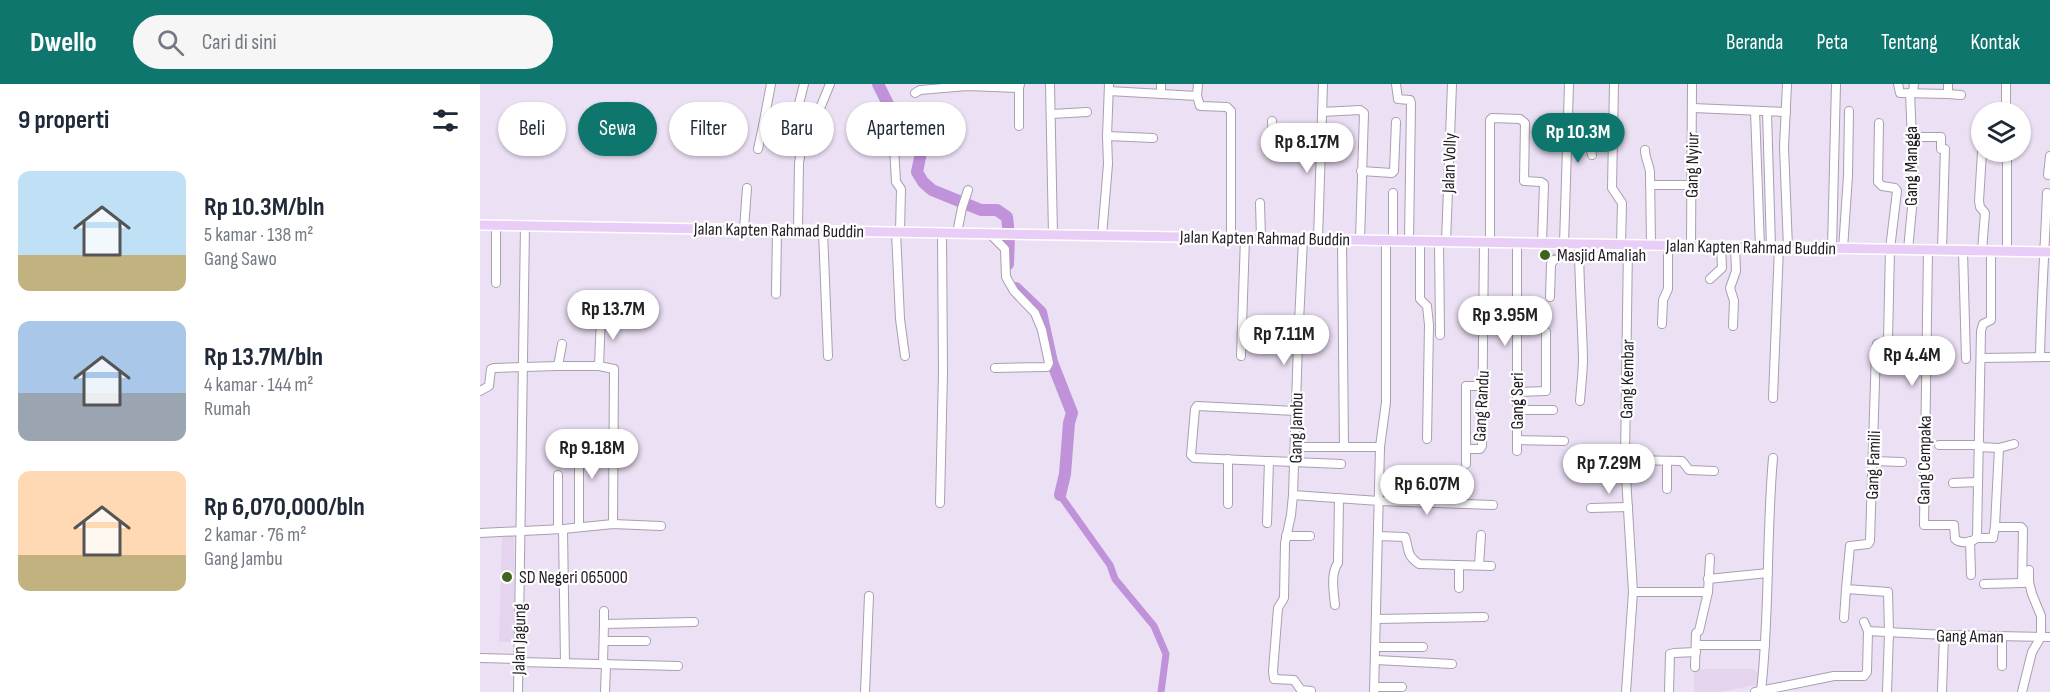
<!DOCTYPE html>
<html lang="id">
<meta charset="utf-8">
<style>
:root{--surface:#fff;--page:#f6f6f7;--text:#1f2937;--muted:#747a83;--accent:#0f766e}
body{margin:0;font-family:"Sofia Sans Condensed",sans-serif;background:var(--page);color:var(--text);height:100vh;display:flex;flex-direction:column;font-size:22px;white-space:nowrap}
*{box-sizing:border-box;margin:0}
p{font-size:20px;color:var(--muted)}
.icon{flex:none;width:33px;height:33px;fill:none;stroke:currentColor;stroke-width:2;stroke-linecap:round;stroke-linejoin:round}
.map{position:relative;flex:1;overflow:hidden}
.side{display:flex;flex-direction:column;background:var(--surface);width:480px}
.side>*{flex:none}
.hud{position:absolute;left:18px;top:18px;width:570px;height:54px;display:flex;gap:12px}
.fabs{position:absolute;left:1491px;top:18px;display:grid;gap:12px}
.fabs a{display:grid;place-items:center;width:60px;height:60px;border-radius:50%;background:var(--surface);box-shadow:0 2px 4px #0004;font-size:30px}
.price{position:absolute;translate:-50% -51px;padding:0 14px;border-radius:21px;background:#fff;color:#222;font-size:20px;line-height:39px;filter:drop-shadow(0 2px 3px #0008)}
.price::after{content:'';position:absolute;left:50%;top:36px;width:18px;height:14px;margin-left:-9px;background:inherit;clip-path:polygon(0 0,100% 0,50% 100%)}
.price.current{background:var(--accent);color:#fff}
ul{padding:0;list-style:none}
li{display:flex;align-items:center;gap:18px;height:150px;padding:0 18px}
li span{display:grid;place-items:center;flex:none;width:168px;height:120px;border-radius:12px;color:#555}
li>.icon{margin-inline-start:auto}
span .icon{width:72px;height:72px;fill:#fffc;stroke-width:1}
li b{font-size:26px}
h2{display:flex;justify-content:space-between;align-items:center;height:72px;padding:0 18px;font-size:26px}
.chip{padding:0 21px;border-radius:27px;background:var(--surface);box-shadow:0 2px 4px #0004;font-size:21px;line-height:54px}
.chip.current{background:var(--accent);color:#fff}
header{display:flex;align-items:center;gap:36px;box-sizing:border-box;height:84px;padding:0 30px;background:var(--accent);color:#fff}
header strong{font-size:28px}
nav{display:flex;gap:33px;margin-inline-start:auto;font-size:21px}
.search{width:420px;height:54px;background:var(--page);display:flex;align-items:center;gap:15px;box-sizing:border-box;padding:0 21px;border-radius:33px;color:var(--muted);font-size:22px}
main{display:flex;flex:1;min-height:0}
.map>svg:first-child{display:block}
.built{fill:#e4d4ee}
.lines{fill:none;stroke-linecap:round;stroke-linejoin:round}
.canal{stroke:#c092d9;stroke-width:7}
.river{stroke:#c092d9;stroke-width:12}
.minor-tunnel{stroke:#c3b9ca;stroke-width:8;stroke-dasharray:8 4;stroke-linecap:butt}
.minor-casing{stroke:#aa9eb1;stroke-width:10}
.major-casing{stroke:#fff;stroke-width:12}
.minor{stroke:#fff;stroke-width:8}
.major{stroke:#e8cef7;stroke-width:9}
.poi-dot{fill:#3f641e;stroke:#fff;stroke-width:2}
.labels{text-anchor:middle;stroke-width:4.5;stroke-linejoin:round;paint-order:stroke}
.street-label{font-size:18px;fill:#211c23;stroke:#fff}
.poi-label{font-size:18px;fill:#211c23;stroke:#fff;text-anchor:start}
</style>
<header>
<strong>Dwello</strong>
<div class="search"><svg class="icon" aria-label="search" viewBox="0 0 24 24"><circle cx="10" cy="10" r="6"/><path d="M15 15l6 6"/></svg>Cari di sini</div>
<nav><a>Beranda</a><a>Peta</a><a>Tentang</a><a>Kontak</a></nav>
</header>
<main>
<section class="side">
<h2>9 properti<svg class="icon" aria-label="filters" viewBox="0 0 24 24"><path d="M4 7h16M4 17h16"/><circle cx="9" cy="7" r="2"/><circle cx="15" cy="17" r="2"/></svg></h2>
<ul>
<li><span style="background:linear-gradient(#bfe0f5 70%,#c2b280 0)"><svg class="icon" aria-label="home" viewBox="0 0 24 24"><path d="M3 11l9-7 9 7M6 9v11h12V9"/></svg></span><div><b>Rp 10.3M/bln</b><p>5 kamar · 138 m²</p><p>Gang Sawo</p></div></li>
<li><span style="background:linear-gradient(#a9c7e8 60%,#9aa5b1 0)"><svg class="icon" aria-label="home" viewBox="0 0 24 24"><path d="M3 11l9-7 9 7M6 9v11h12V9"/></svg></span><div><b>Rp 13.7M/bln</b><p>4 kamar · 144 m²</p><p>Rumah</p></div></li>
<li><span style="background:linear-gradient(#ffd9b3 70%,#c2b280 0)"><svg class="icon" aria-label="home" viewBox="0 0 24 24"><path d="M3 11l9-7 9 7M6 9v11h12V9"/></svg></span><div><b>Rp 6,070,000/bln</b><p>2 kamar · 76 m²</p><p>Gang Jambu</p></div></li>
</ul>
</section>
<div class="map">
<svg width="1570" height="608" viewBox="0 0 1570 608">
<rect width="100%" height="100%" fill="#ece0f4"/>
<!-- built -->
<g class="built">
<path d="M 22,452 L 34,452 L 34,558 L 19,558 Z"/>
<path d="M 1214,585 L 1273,585 L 1281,591 L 1280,600 L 1240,608 L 1214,608 Z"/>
</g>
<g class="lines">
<!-- canal -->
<path class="canal" d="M 580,411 L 630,481 L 635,495 L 674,542 L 686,570 L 681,608"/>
<!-- river -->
<g class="river">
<path d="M 398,0 L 415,34 L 437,50 L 443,59 L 437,88 L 443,98 L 452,106 L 501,126 L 517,126 L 527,133 L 529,152 L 528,180"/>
<path d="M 536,204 L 561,228 L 572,278 L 592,329 L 589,339 L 585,390 L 580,411"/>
</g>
<!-- minor-tunnel -->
<path class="minor-tunnel" d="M 1074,176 L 1077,174 L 1077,166"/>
<!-- minor casing -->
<g class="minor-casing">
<g id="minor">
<path d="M 291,0 L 283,42 L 312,47 L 323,53 L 319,79 L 318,146"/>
<path d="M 570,0 L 573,151"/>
<path d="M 681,0 L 681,10"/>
<path d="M 916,0 L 918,15 L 930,16 L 931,19 L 929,157"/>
<path d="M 1134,0 L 1132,104 L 1142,119 L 1141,161"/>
<path d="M 1307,0 L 1304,63 L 1308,164"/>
<path d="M 1418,0 L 1420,9 L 1468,10 L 1468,0"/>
<path d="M 539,4 L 539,42"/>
<path d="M 629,7 L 717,12 L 718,0"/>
<path d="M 435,9 L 440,6 L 487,2 L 539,4 L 540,0"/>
<path d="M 1468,10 L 1481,11"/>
<path d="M 717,12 L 720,22 L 747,23 L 751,27 L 751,154"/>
<path d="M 1213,24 L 1306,28"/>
<path d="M 1526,26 L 1526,0"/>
<path d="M 1275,27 L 1280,163"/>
<path d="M 842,28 L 880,26 L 884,29 L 880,156"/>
<path d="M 1287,28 L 1291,163"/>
<path d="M 571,30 L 607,28"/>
<path d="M 792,37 L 793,57 L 799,59 L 841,61"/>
<path d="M 1399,39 L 1398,98 L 1402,102 L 1415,104 L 1417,107 L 1410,165 L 1408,256 L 1407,258 L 1397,260 L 1396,266 L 1390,457 L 1388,460 L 1370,462 L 1366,505 L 1408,508 L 1409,549 L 1407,608"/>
<path d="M 413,44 L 416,98 L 421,105 L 420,148"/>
<path d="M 312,47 L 324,0"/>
<path d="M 627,52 L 673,54"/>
<path d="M 323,53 L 336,34 L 350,0"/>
<path d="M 1433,53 L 1461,53 L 1461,65 L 1465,65 L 1462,166"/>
<path d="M 1086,62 L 1110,62 L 1112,71"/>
<path d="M 278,65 L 283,42"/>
<path d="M 1165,66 C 1165,74 1169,80 1170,88 L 1171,161"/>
<path d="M 1502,68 L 1499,117 L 1500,123 L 1505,129 L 1502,167"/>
<path d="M 881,87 L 912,89 L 914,87 L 916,38"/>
<path d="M 1568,91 L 1570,72"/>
<path d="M 1170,101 L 1211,101"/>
<path d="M 780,119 L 781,154"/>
<path d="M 264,145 L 267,104"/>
<path d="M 343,147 L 348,272"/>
<path d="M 416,148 L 420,235 L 425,272"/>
<path d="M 477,149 L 482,124 L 488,106"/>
<path d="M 510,150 L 525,165 L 526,193 L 534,207 L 555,229 L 562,246 L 569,279 L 567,283 L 515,284"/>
<path d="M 622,152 L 628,80 L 627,52 L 629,0"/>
<path d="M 823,155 L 818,259 L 813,411 L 811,431 L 805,459 L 804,514 L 798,524 L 793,587 L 794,595 L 814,596 L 821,606 L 831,607"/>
<path d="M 838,155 L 843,0"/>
<path d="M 862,156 L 864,363"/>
<path d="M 913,157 L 913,109"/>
<path d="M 940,157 L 940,215 L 947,222 L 949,241 L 947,355"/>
<path d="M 959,157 L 960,251"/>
<path d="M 966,158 L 972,0"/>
<path d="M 1010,158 L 1010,36 L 1012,34 L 1040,35 L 1045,39 L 1044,97 L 1061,98 L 1064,100 L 1062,159"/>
<path d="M 1037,159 L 1037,367"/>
<path d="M 1084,160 L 1089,0"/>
<path d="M 1099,160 C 1099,198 1102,236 1103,274 C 1103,288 1101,303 1100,317"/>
<path d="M 1211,162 L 1212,0"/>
<path d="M 1352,164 L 1356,0"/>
<path d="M 1363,165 L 1368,92 L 1369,27"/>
<path d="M 1428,166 L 1434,103 L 1430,9 L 1433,7 L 1434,0"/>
<path d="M 1448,166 L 1444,441 L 1474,441 L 1475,455 C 1480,460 1493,459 1497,453 L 1501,247 L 1503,240 L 1511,236 L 1511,167"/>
<path d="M 1483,167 L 1486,275"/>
<path d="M 1527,167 L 1527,68"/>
<path d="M 1230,195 L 1242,184 L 1241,162"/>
<path d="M 16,199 L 16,141"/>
<path d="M 296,210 L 297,146"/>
<path d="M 1070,213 L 1071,180 L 1074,176"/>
<path d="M 1182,240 L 1183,216 L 1188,205 L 1188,161"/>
<path d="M 1253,242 L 1254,217 L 1250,204 L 1256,187 L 1255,163"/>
<path d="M 761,272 L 765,154"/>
<path d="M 1560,273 C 1561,218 1565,163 1567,109"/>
<path d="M 1501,274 L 1570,273"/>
<path d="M 78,282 L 82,260"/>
<path d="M 119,282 L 121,231"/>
<path d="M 0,307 L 9,302 L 11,285 L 14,284 L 78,282 L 119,282 L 134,285 L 133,440"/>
<path d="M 1038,308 L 1066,307 L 1066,248"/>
<path d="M 1293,314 L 1299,163"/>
<path d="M 1038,326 L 1073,326"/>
<path d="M 815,327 L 717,322 L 715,325 L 711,371 L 714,374 L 861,380"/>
<path d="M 99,350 L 99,443"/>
<path d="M 1037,356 L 1084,357"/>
<path d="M 1459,361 L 1500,361"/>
<path d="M 816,363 L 900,363"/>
<path d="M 1500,363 L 1519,364 L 1534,360"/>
<path d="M 1519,364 L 1515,442 L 1518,443 L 1541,443 L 1543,445 L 1542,499 L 1549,498 L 1552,510 L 1561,532 L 1561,553 L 1552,568 L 1542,608"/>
<path d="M 986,365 L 1000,365 L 1002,362 L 1004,158"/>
<path d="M 1145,376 L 1202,377 L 1209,386 L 1234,387"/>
<path d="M 1187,377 L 1187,405"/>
<path d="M 1393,377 L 1422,378"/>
<path d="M 986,380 L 986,302 L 1003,302"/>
<path d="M 78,391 L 78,444"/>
<path d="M 1100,391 L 1146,390"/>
<path d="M 1473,399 L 1498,398"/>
<path d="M 813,411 L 899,417 L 1013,421"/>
<path d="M 460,419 L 463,288 L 462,149"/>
<path d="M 748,420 L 748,375"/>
<path d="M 1111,424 L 1148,423"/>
<path d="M 787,439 L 789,377"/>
<path d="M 83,445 L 85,579"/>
<path d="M 0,449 L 83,445 L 133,440 L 181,442"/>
<path d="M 806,452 L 830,452"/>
<path d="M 898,452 L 925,453 C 930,466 925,470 939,480 L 1011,482"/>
<path d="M 1496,454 L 1513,454 L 1515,442"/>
<path d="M 1490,457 L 1491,491"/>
<path d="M 979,481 L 979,504"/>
<path d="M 999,481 L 1001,451"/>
<path d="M 1549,486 L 1549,498"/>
<path d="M 1228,495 L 1288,489"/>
<path d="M 1504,500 L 1542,499"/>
<path d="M 1153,508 L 1228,508 L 1219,547 L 1216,549 L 1215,583"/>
<path d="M 1228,508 L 1230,474"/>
<path d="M 855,521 C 854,509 850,490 858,479 L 859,414"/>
<path d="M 124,527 L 124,540"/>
<path d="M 1364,534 L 1366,505"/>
<path d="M 897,535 L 1004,533"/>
<path d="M 1384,538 L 1388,547"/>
<path d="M 124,557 L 166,557"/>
<path d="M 1216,561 L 1285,561"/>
<path d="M 896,563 L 943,563"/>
<path d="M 0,574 L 40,575"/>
<path d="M 896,576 L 972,580"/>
<path d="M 39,578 L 198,582"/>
<path d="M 123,580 L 124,540 L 214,538"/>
<path d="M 1522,582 L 1522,553"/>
<path d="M 895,603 L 922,603"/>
<path d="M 1281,607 C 1290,530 1286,452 1293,374"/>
<path d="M 38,608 L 45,142"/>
<path d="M 125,608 L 126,580"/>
<path d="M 385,608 L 389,512"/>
<path d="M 894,608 L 900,363 L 906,318 L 906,156"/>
<path d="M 1146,608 L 1153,508 L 1145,376 L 1148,161"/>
<path d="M 1189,608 L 1190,570 L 1194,569 L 1216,568"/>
<path d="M 1275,608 L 1354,592 L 1384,592 L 1387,588 L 1388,547 L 1464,551 L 1570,553"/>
<path d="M 1462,608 L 1464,551"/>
</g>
</g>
<!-- major casing -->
<g class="major-casing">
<path id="major" d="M 0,141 L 1570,168"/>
</g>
<!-- minor -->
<use href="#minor" class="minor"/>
<!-- major -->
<use href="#major" class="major"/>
</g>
<!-- markers -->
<g class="poi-dot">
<circle cx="1065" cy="171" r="6"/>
<circle cx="27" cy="493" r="6"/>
</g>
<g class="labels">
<!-- street labels -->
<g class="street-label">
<text transform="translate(969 79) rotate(-88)" y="6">Jalan Volly</text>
<text transform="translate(1212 81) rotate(-89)" y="6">Gang Nyiur</text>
<text transform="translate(1431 82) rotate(-90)" y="6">Gang Mangga</text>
<text transform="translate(299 146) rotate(1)" y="6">Jalan Kapten Rahmad Buddin</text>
<text transform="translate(785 154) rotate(1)" y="6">Jalan Kapten Rahmad Buddin</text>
<text transform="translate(1271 163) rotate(1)" y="6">Jalan Kapten Rahmad Buddin</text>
<text transform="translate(1147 295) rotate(-89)" y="6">Gang Kembar</text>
<text transform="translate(1037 317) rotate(-90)" y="6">Gang Seri</text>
<text transform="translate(1001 322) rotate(-87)" y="6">Gang Randu</text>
<text transform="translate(816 344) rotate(-89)" y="6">Gang Jambu</text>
<text transform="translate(1444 376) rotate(-89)" y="6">Gang Cempaka</text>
<text transform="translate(1393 381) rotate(-88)" y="6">Gang Famili</text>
<text transform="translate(1490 552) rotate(1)" y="6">Gang Aman</text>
<text transform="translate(39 555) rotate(-89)" y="6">Jalan Jagung</text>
</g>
<!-- poi labels -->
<g class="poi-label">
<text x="1077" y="177">Masjid Amaliah</text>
<text x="39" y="499">SD Negeri 065000</text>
</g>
</g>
</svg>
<div class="fabs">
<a><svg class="icon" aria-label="layers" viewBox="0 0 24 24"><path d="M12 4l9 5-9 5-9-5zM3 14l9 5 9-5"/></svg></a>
</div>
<b class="price current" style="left:1098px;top:80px">Rp 10.3M</b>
<b class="price" style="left:827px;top:90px">Rp 8.17M</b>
<b class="price" style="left:133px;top:257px">Rp 13.7M</b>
<b class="price" style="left:1025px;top:263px">Rp 3.95M</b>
<b class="price" style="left:804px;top:282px">Rp 7.11M</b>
<b class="price" style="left:1432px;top:303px">Rp 4.4M</b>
<b class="price" style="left:112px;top:396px">Rp 9.18M</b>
<b class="price" style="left:1129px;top:411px">Rp 7.29M</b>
<b class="price" style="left:947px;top:432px">Rp 6.07M</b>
<div class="hud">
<a class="chip">Beli</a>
<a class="chip current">Sewa</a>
<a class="chip">Filter</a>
<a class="chip">Baru</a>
<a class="chip">Apartemen</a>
</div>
</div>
</main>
